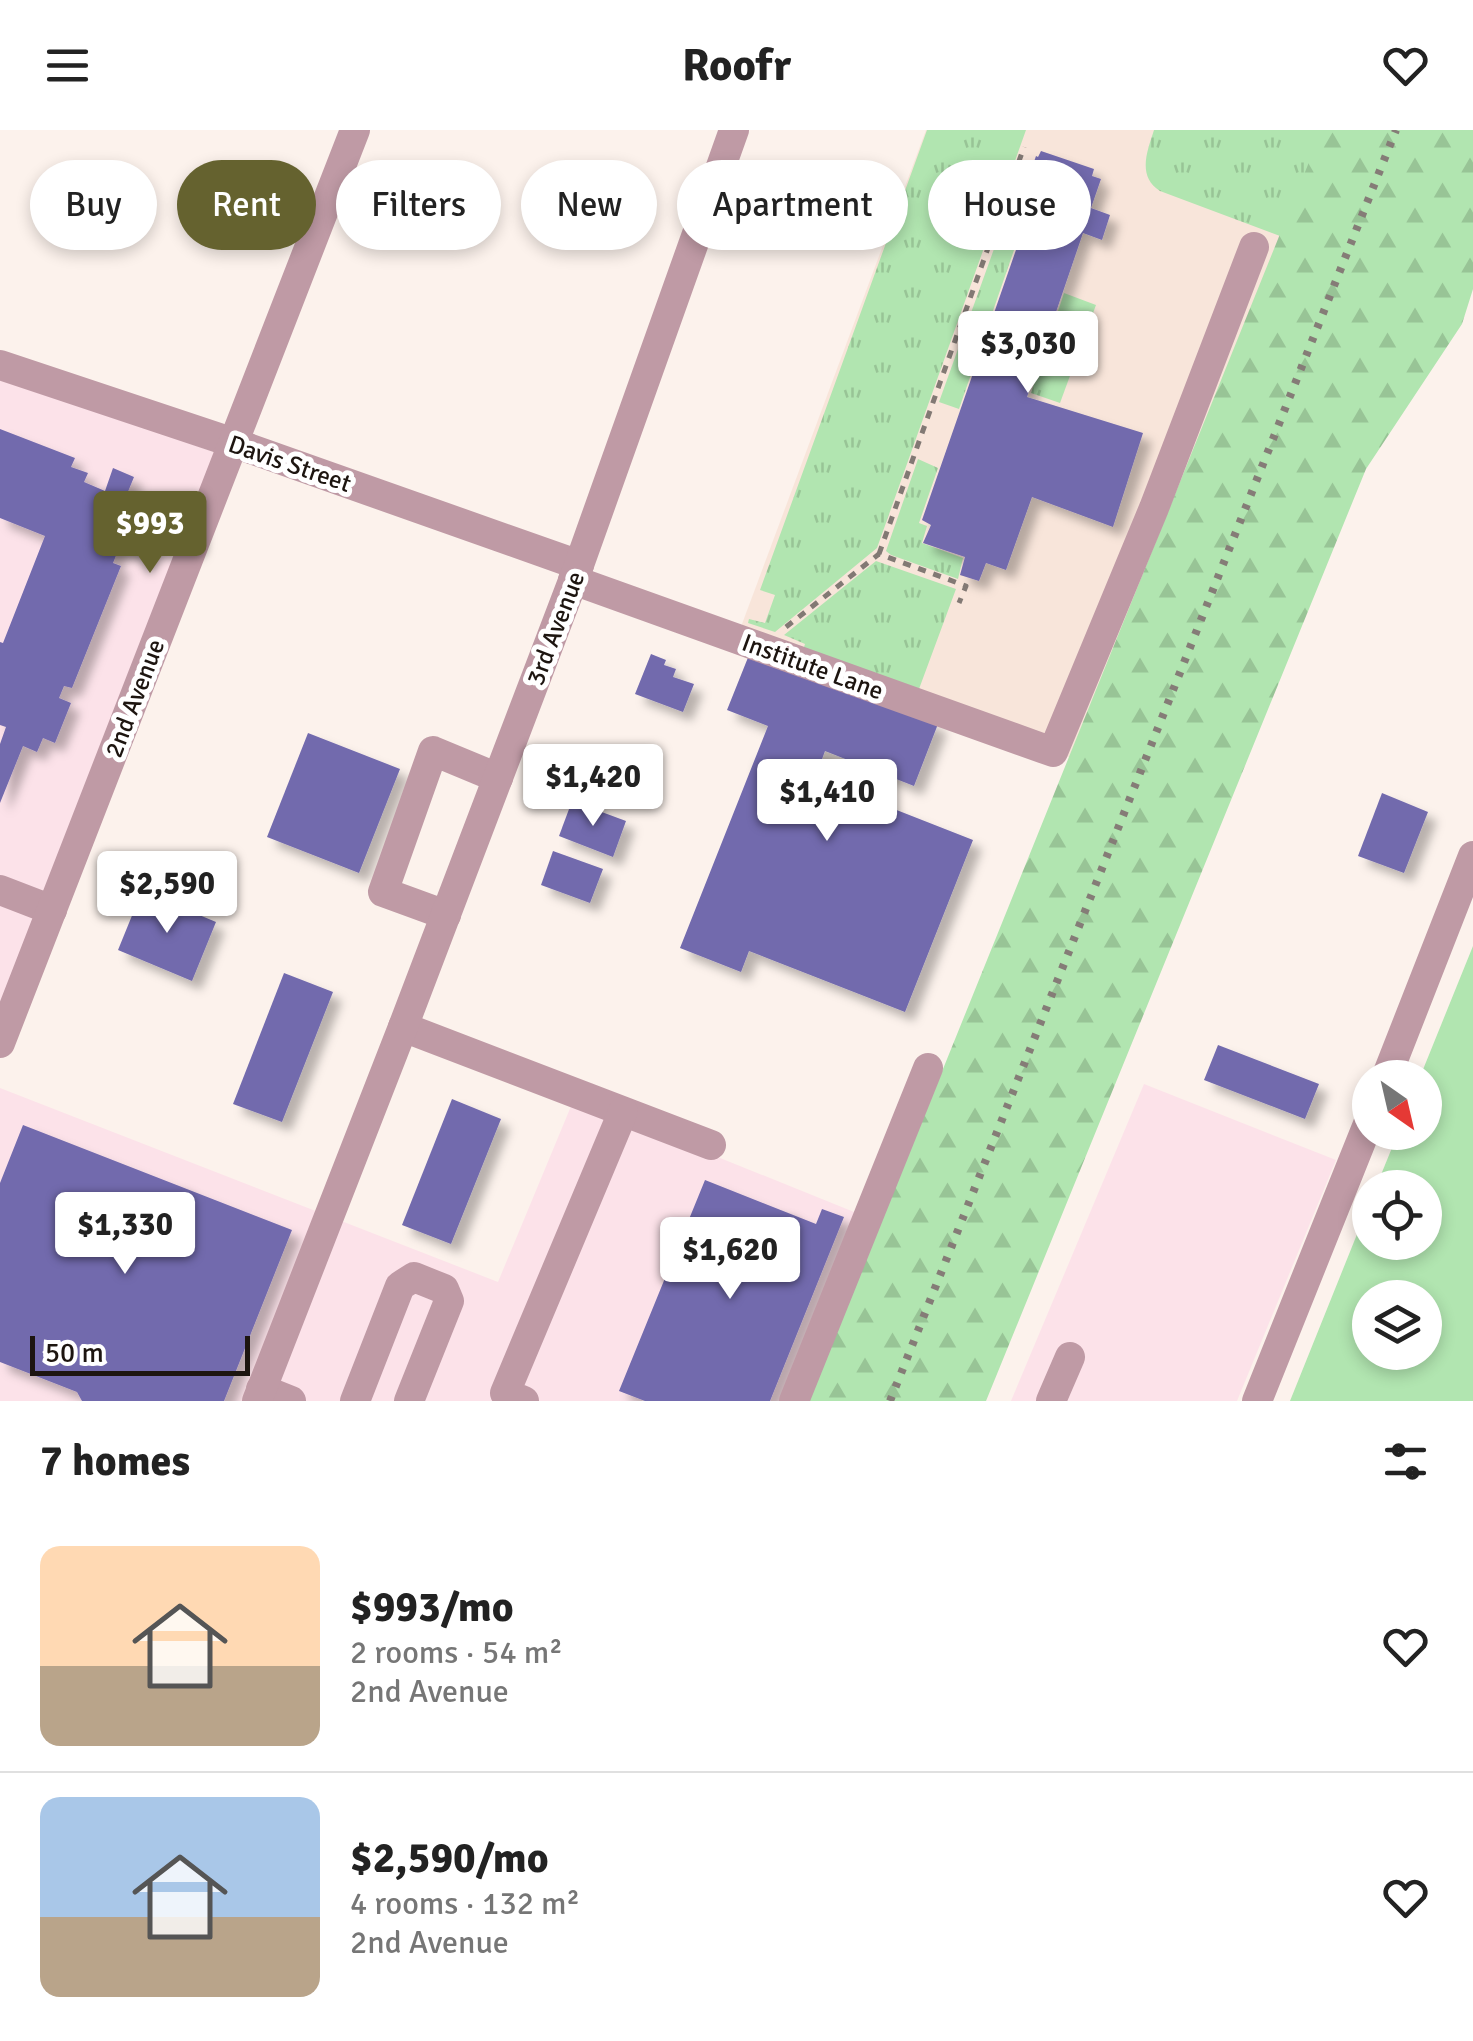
<!DOCTYPE html>
<meta charset="utf-8">
<style>
:root{--surface:#fff;--page:#f6f6f6;--text:#222;--muted:#767676;--line:#e0e0e0;--accent:#65622f}
body{margin:0;font-family:Signika,sans-serif;background:var(--page);color:var(--text);height:100vh;display:flex;flex-direction:column;font-size:38px;white-space:nowrap}
*{box-sizing:border-box;margin:0}
p{font-size:32px;color:var(--muted)}
.icon{flex:none;width:55px;height:55px;fill:none;stroke:currentColor;stroke-width:2;stroke-linecap:round;stroke-linejoin:round}
.map{position:relative;height:1271px;overflow:hidden}
.sheet{display:flex;flex-direction:column;background:var(--surface);flex:1}
.sheet>*{flex:none}
.guide{position:absolute;left:30px;top:30px;width:1415px;height:90px;display:flex;gap:20px}
.needle{width:65px;rotate:146deg}
.tools{position:absolute;left:1352px;top:930px;display:grid;gap:20px}
.tools a{display:grid;place-items:center;width:90px;height:90px;border-radius:50%;background:var(--surface);box-shadow:0 5px 15px #0003;font-size:50px}
.scale{position:absolute;left:30px;bottom:25px;width:220px;box-sizing:border-box;padding-left:10px;border:5px solid #1d1510;border-top:0;font-size:28px;line-height:35px;white-space:nowrap;color:#1d1510;-webkit-text-stroke:8px #fff;paint-order:stroke}
.price{position:absolute;translate:-50% -85px;padding:0 22px;border-radius:10px;background:#fff;color:#222;font-size:32px;line-height:65px;filter:drop-shadow(0 2px 5px #0008)}
.price::after{content:'';position:absolute;left:50%;top:60px;width:30px;height:22px;margin-left:-15px;background:inherit;clip-path:polygon(0 0,100% 0,50% 100%)}
.price.on{background:var(--accent);color:#fff}
ul{padding:0;list-style:none}
li{display:flex;align-items:center;gap:30px;height:250px;padding:0 40px}
li+li{border-top:2px solid var(--line)}
li span{display:grid;place-items:center;flex:none;width:280px;height:200px;border-radius:20px;color:#555}
li>.icon{margin-inline-start:auto}
span .icon{width:120px;height:120px;fill:#fffc;stroke-width:1}
li b{font-size:42px}
h2{display:flex;justify-content:space-between;align-items:center;height:120px;padding:0 40px;font-size:42px}
.pill{padding:0 35px;border-radius:45px;background:var(--surface);box-shadow:0 5px 15px #0003;font-size:35px;line-height:90px}
.pill.on{background:var(--accent);color:#fff}
header{display:flex;justify-content:space-between;align-items:center;height:130px;padding:0 40px;background:var(--surface);font-size:45px;font-weight:700}
.map>svg:first-child{display:block}
.commercial{fill:#fce2e9}
.built{fill:#f8e5da}
.grass{fill:url(#grass-tufts)}
.forest{fill:url(#forest-firs)}
.pitch{fill:#b1e5b0;fill-rule:evenodd}
.building{fill:#726aad;filter:url(#shadow)}
.lines{fill:none;stroke-linecap:round;stroke-linejoin:round}
.path{stroke:#827974;stroke-width:5;stroke-dasharray:8 8;stroke-linecap:butt}
.minor{stroke:#bf9aa5;stroke-width:30}
.rail{stroke:#857c77;stroke-width:8;stroke-dasharray:5 10;stroke-linecap:butt}
.labels{text-anchor:middle;stroke-width:10;stroke-linejoin:round;paint-order:stroke}
.street-label{font-size:25px;fill:#1d1510;stroke:#fff}
</style>
<header><svg class="icon" aria-label="menu" viewBox="0 0 24 24"><path d="M4 6h16M4 12h16M4 18h16"/></svg>Roofr<svg class="icon" aria-label="heart" viewBox="0 0 24 24"><path d="M12 20l-8-8c-3-5 5-10 8-4 3-6 11-1 8 4z"/></svg></header>
<div class="map">
<svg width="1473" height="1271" viewBox="0 0 1473 1271">
<defs>
<pattern id="grass-tufts" width="24" height="20" patternUnits="userSpaceOnUse" patternTransform="scale(2.5)"><rect width="24" height="20" fill="#b1e5b0"/><path d="M3 7l-1-3M5 7V3M7 7l1-3M15 17l-1-3M17 17v-4M19 17l1-3" fill="none" stroke="#98c496"/></pattern>
<pattern id="forest-firs" width="22" height="20" patternUnits="userSpaceOnUse" patternTransform="scale(2.5)"><rect width="22" height="20" fill="#b1e5b0"/><path d="M5 1l3.5 6h-7zM16 11l3.5 6h-7z" fill="#98c496"/></pattern>
<filter id="shadow"><feDropShadow dx="9" dy="9" stdDeviation="5" flood-color="#0004"/></filter>
</defs>
<rect width="100%" height="100%" fill="#fcf2ec"/>
<!-- commercial -->
<g class="commercial">
<path d="M 0,245 L 219,324 L 0,883 Z"/>
<path d="M 1144,954 L 1336,1030 L 1237,1271 L 1011,1271 Z"/>
<path d="M 0,958 L 498,1152 L 574,969 L 859,1084 L 779,1271 L 0,1271 Z"/>
</g>
<!-- built -->
<path class="built" d="M 926,0 L 1370,0 L 1116,645 L 739,502 Z"/>
<!-- grass -->
<g class="grass">
<path d="M 927,0 L 1026,0 L 877,418 L 775,502 L 748,493 L 749,489 L 765,493 L 775,465 L 760,460 Z"/>
<path d="M 1154,0 L 1323,0 L 1280,106 L 1160,61 C 1137,46 1147,22 1154,0 Z"/>
<path d="M 1004,91 L 1022,97 L 959,279 L 939,272 Z"/>
<path d="M 1064,163 L 1096,175 L 1060,273 L 1031,263 Z"/>
<path d="M 918,329 L 938,338 L 919,393 L 927,396 L 922,413 L 963,428 L 958,449 L 891,425 L 886,421 Z"/>
<path d="M 876,431 L 956,459 L 919,559 L 803,520 L 805,514 L 784,505 Z"/>
</g>
<!-- forest -->
<path class="forest" d="M 1322,0 L 1473,0 L 1473,159 L 1462,194 L 1366,339 L 986,1271 L 809,1271 Z"/>
<!-- pitch -->
<path class="pitch" d="M 1473,816 L 1473,1271 L 1290,1271 L 1370,1072 L 1370,1112 L 1425,1112 L 1425,1058 L 1376,1057 L 1398,1003 L 1425,1002 L 1425,948 L 1420,947 ZM 1370,1168 L 1425,1168 L 1425,1222 L 1370,1222 Z"/>
<!-- building -->
<g class="building">
<path d="M 1041,21 L 1094,39 L 1092,46 L 1101,49 L 1091,78 L 1110,85 L 1102,110 L 1083,103 L 1027,267 L 1143,303 L 1113,397 L 1032,367 L 1006,440 L 986,433 L 979,451 L 960,445 L 965,427 L 923,413 L 931,395 L 922,390 L 1025,94 L 1014,90 L 1036,26 L 1038,27 Z"/>
<path d="M 0,299 L 75,328 L 71,337 L 88,343 L 84,352 L 105,361 L 113,338 L 134,347 L 125,369 L 148,378 L 130,422 L 119,418 L 113,433 L 121,436 L 72,558 L 64,556 L 59,568 L 71,573 L 55,613 L 43,608 L 37,622 L 23,616 L 0,673 L 0,614 L 6,597 L 0,595 L 0,512 L 3,513 L 45,406 L 0,388 Z"/>
<path d="M 751,520 L 938,594 L 914,656 L 825,621 L 815,648 L 973,710 L 905,882 L 749,821 L 741,842 L 680,818 L 768,596 L 727,580 Z"/>
<path d="M 651,524 L 666,530 L 664,535 L 676,539 L 673,547 L 694,554 L 683,582 L 635,564 Z"/>
<path d="M 308,603 L 400,639 L 359,743 L 267,707 Z"/>
<path d="M 1382,663 L 1428,682 L 1404,743 L 1358,726 Z"/>
<path d="M 572,671 L 626,691 L 613,727 L 559,706 Z"/>
<path d="M 553,721 L 603,739 L 590,773 L 541,755 Z"/>
<path d="M 142,761 L 216,792 L 192,851 L 118,820 Z"/>
<path d="M 284,843 L 333,862 L 282,992 L 233,974 Z"/>
<path d="M 1218,915 L 1319,954 L 1305,989 L 1204,950 Z"/>
<path d="M 452,969 L 501,989 L 451,1114 L 402,1095 Z"/>
<path d="M 23,995 L 292,1100 L 224,1271 L 82,1271 L 77,1262 L 0,1232 L 0,1053 Z"/>
<path d="M 705,1050 L 816,1094 L 822,1079 L 844,1087 L 770,1271 L 645,1271 L 619,1261 Z"/>
</g>
<g class="lines">
<!-- path -->
<g class="path">
<path d="M 879,424 L 1024,17"/>
<path d="M 786,497 L 879,424 L 966,456 L 959,473"/>
</g>
<!-- minor -->
<g class="minor">
<path d="M 0,235 L 234,313 L 579,435"/>
<path d="M 573,450 L 1053,622 L 1154,378 L 1254,117"/>
<path d="M 0,760 L 52,780"/>
<path d="M 446,785 L 383,762 L 433,621 L 498,648"/>
<path d="M 403,897 L 711,1015"/>
<path d="M 0,913 L 355,0"/>
<path d="M 1386,948 L 1473,726"/>
<path d="M 261,1259 L 291,1271"/>
<path d="M 257,1271 L 403,897 L 579,435 L 734,0"/>
<path d="M 355,1271 L 400,1156 L 414,1147 L 444,1159 L 449,1171 L 409,1271"/>
<path d="M 524,1271 L 505,1263 L 623,982"/>
<path d="M 794,1271 L 928,938"/>
<path d="M 1051,1271 L 1070,1227"/>
<path d="M 1257,1271 L 1370,989"/>
</g>
<!-- rail -->
<path class="rail" d="M 890,1271 L 1396,0"/>
</g>
<g class="labels">
<!-- street labels -->
<g class="street-label">
<text transform="translate(290 333) rotate(19)" y="9">Davis Street</text>
<text transform="translate(555 498) rotate(-69)" y="9">3rd Avenue</text>
<text transform="translate(813 536) rotate(20)" y="9">Institute Lane</text>
<text transform="translate(134 568) rotate(-69)" y="9">2nd Avenue</text>
</g>
</g>
</svg>
<div class="tools">
<a><svg class="needle" viewBox="-14 -14 28 28"><path d="M0-13l5 13h-10z" fill="#e53935"/><path d="M0 13l5-13h-10z" fill="#767676"/></svg></a>
<a><svg class="icon" aria-label="locate" viewBox="0 0 24 24"><circle cx="12" cy="12" r="6"/><path d="M12 2v4M12 18v4M2 12h4M18 12h4"/></svg></a>
<a><svg class="icon" aria-label="layers" viewBox="0 0 24 24"><path d="M12 4l9 5-9 5-9-5zM3 14l9 5 9-5"/></svg></a>
</div>
<div class="scale">50 m</div>
<b class="price" style="left:1028px;top:266px">$3,030</b>
<b class="price on" style="left:150px;top:446px">$993</b>
<b class="price" style="left:593px;top:699px">$1,420</b>
<b class="price" style="left:827px;top:714px">$1,410</b>
<b class="price" style="left:167px;top:806px">$2,590</b>
<b class="price" style="left:125px;top:1147px">$1,330</b>
<b class="price" style="left:730px;top:1172px">$1,620</b>
<div class="guide">
<a class="pill">Buy</a>
<a class="pill on">Rent</a>
<a class="pill">Filters</a>
<a class="pill">New</a>
<a class="pill">Apartment</a>
<a class="pill">House</a>
</div>
</div>
<section class="sheet">
<h2>7 homes<svg class="icon" aria-label="filters" viewBox="0 0 24 24"><path d="M4 7h16M4 17h16"/><circle cx="9" cy="7" r="2"/><circle cx="15" cy="17" r="2"/></svg></h2>
<ul>
<li><span style="background:linear-gradient(#ffd9b3 60%,#b9a48a 0)"><svg class="icon" aria-label="home" viewBox="0 0 24 24"><path d="M3 11l9-7 9 7M6 9v11h12V9"/></svg></span><div><b>$993/mo</b><p>2 rooms · 54 m²</p><p>2nd Avenue</p></div><svg class="icon" aria-label="heart" viewBox="0 0 24 24"><path d="M12 20l-8-8c-3-5 5-10 8-4 3-6 11-1 8 4z"/></svg></li>
<li><span style="background:linear-gradient(#a9c7e8 60%,#b9a48a 0)"><svg class="icon" aria-label="home" viewBox="0 0 24 24"><path d="M3 11l9-7 9 7M6 9v11h12V9"/></svg></span><div><b>$2,590/mo</b><p>4 rooms · 132 m²</p><p>2nd Avenue</p></div><svg class="icon" aria-label="heart" viewBox="0 0 24 24"><path d="M12 20l-8-8c-3-5 5-10 8-4 3-6 11-1 8 4z"/></svg></li>
</ul>
</section>
